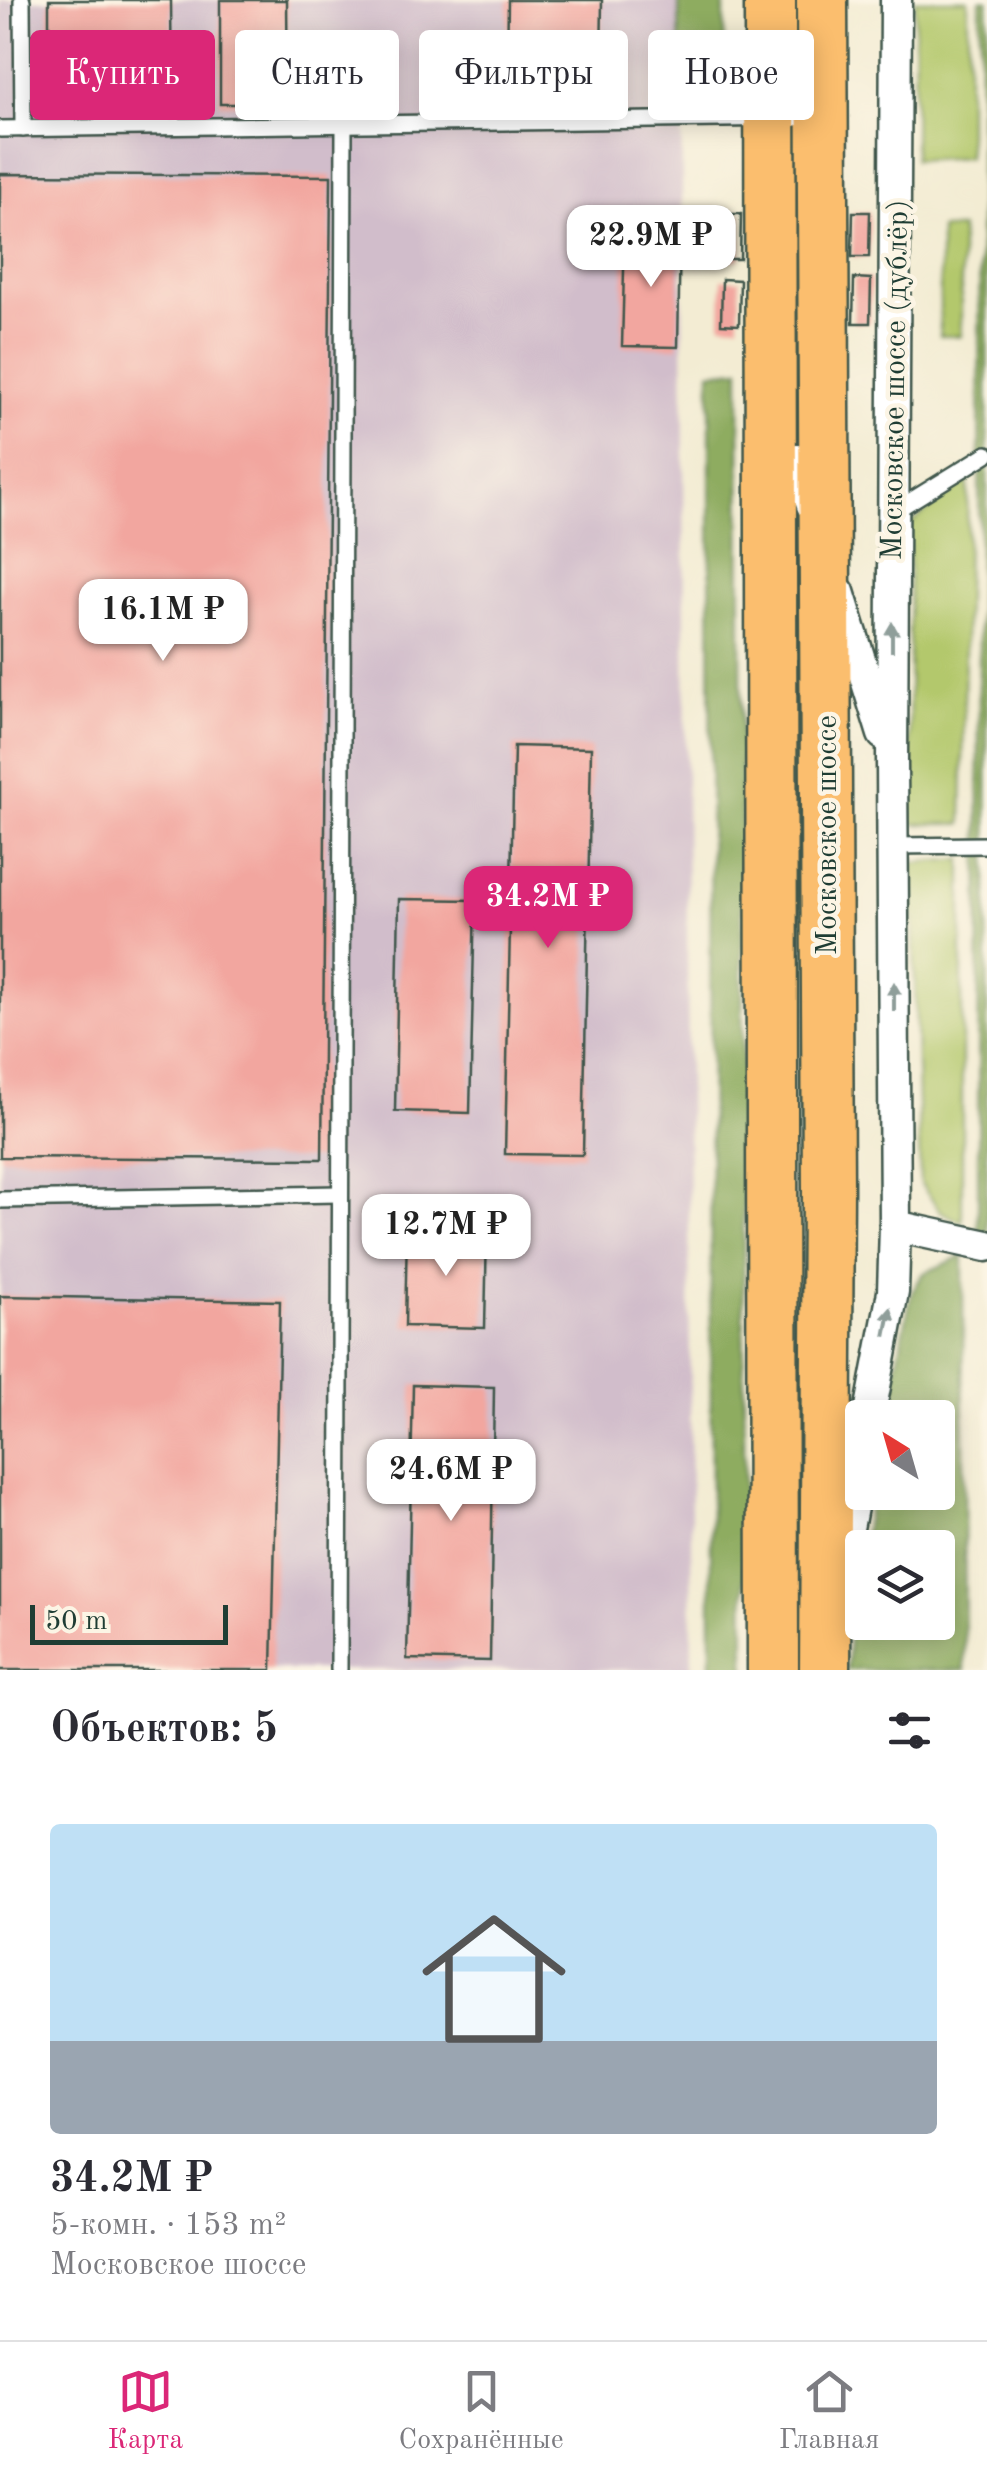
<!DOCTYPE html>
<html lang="ru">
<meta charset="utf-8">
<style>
:root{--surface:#fff;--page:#f2f2f3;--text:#2b2b33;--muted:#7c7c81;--line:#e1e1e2;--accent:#db2777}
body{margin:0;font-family:"Old Standard TT",serif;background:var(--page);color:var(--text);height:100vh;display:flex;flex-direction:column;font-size:38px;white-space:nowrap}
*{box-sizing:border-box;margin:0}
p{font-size:32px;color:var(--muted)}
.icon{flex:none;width:55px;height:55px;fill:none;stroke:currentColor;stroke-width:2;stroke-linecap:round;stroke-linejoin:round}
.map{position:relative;height:1670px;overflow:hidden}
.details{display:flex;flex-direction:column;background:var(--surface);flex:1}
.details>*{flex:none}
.hud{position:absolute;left:30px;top:30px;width:928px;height:90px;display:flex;gap:20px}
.needle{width:65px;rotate:323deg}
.controls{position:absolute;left:845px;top:1400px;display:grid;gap:20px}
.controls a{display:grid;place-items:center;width:110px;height:110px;border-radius:10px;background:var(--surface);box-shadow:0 5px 25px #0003;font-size:50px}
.scale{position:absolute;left:30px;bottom:25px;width:198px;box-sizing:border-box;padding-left:10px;border:5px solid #1f3d34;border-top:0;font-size:28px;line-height:35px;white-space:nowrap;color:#1f3d34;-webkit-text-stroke:8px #fcf5e5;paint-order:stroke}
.price{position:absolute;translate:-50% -85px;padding:0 22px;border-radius:20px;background:#fff;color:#222;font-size:32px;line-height:65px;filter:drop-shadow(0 2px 5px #0008)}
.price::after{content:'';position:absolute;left:50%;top:60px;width:30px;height:22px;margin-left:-15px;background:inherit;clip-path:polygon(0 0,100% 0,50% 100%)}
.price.active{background:var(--accent);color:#fff}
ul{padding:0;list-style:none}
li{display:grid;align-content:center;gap:20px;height:530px;padding:0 50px}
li+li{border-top:2px solid var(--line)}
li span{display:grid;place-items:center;height:310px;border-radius:10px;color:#555}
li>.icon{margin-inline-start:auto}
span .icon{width:180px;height:180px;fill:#fffc;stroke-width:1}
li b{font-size:42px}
h2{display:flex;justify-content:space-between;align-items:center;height:120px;padding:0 50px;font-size:42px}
.pill{padding:0 35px;border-radius:10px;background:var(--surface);box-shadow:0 5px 25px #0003;font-size:35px;line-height:90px}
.pill.active{background:var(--accent);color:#fff}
.menu{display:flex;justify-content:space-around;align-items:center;height:140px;border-top:2px solid var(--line);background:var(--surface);font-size:28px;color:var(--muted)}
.menu a{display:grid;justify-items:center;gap:5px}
.menu .active{color:var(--accent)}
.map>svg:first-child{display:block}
.industrial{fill:#d1bdcb}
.green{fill:#b3c86c;stroke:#698250;stroke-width:2.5}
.forest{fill:#8eac60;stroke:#56744a;stroke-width:2.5;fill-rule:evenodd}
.building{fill:#f2a69f}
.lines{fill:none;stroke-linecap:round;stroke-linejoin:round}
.lane-casing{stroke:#3f574c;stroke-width:20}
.street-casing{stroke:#3f574c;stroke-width:35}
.primary-casing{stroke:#3f574c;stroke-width:55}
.lane{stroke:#fff;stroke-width:15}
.street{stroke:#fff;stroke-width:30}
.primary{stroke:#fbbe6e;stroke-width:50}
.oneway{fill:#8f9e9a}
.labels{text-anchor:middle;stroke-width:9;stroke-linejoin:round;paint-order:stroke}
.street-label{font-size:30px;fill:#1f3d34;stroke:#fcf5e5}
</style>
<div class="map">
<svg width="987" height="1670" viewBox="0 0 987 1670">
<rect width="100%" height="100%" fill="#fcf5e5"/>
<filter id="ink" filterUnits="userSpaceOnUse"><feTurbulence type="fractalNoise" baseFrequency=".01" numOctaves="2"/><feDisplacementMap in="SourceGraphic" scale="20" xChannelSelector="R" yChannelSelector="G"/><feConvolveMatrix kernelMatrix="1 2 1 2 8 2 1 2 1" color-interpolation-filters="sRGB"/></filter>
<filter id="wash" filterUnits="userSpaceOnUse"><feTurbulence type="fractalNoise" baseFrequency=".0048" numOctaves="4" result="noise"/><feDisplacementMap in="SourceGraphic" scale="40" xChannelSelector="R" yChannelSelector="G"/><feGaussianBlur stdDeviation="2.25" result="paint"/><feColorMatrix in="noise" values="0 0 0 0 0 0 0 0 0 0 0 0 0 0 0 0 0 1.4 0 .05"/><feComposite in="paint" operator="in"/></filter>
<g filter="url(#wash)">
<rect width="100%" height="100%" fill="#f3ecd3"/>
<!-- industrial -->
<path class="industrial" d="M 0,0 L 681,0 L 692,1670 L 0,1670 Z"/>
<!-- green -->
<g class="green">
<path d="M 915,0 L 968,0 L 968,157 L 914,160 Z"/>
<rect x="940" y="229" width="21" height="107"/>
<path d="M 968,479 L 962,824 L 910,824 L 909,525 Z"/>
<path d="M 962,859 L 962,1222 L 940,1211 L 920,1183 L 912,863 Z"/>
</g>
<!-- forest -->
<g class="forest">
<path d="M 679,0 L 724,0 L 724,119 L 680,120 Z"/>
<path d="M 980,0 L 987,0 L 987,1246 L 978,1243 Z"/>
<path d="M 740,369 L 745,1670 L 711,1670 L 710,372 Z"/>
<path d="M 963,1256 L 965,1670 L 847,1670 L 851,1602 L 871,1493 L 938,1492 L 938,1418 L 886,1417 L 912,1291 L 924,1273 ZM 862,1548 L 938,1548 L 938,1622 L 862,1622 Z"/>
</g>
<g id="blocks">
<!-- building -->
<g class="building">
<path d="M 49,0 L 171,0 L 172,107 L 49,108 Z"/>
<path d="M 220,0 L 287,0 L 288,104 L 220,104 Z"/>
<path d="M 508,0 L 602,0 L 601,66 L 507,66 Z"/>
<path d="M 0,174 L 331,176 L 322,1159 L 0,1157 Z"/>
<path d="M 853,212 L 870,212 L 869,257 L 852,257 Z"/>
<path d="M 723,214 L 741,214 L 740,259 L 722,259 Z"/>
<path d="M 625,232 L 680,233 L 678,347 L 622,346 Z"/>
<path d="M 854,278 L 871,279 L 870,323 L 853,323 Z"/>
<path d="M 722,279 L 740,280 L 739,325 L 721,324 Z"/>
<path d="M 514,746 L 591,748 L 583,1155 L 505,1154 Z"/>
<path d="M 399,899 L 475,900 L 470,1113 L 395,1111 Z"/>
<path d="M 407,1230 L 487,1231 L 485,1328 L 405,1326 Z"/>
<path d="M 0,1296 L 280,1301 L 272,1670 L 0,1670 Z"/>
<path d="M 413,1385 L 494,1387 L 490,1661 L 407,1659 Z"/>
</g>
</g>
</g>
<g filter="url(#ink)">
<use href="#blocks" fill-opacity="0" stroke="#3f574c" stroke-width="2.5"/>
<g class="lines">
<!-- lane casing -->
<g class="lane-casing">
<g id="lane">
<path d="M 22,0 L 23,129"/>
<path d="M 0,129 L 797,118"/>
<path d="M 893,512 L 987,454"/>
<path d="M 894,846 L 987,845"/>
<path d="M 0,1200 L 339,1194"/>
<path d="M 339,1670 L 344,124"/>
</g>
</g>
<!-- street casing -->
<g class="street-casing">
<g id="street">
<path d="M 797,459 L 812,505"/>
<path d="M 839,592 L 883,734"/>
<path d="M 895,1226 L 987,1246"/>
<path d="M 869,1418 L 893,1292 L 895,1226 L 892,761 L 896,0"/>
<path d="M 843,1555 L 862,1454"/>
</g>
</g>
<!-- primary casing -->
<g class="primary-casing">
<g id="primary">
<path d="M 770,0 L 773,1670"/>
<path d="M 822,0 L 828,1190 L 825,1670"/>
</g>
</g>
<!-- lane -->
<use href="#lane" class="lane"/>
<!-- street -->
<use href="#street" class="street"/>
<!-- primary -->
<use href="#primary" class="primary"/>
</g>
<!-- one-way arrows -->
<defs><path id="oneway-solid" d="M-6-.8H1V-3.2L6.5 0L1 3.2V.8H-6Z" transform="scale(2.5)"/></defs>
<g class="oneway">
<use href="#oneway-solid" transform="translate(892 637) rotate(-90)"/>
<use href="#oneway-solid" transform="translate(894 997) rotate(-90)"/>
<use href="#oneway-solid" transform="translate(888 1322) rotate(-79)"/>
</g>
</g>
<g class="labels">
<!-- street labels -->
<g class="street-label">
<text transform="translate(894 380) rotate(-89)" y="10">Московское шоссе (дублёр)</text>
<text transform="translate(826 835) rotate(-90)" y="10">Московское шоссе</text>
</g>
</g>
</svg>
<div class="controls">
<a><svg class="needle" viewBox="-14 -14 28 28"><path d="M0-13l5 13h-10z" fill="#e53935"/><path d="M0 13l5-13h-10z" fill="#7c7c81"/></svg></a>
<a><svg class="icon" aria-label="layers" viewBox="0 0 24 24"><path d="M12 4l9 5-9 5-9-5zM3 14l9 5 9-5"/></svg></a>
</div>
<div class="scale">50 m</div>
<b class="price" style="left:651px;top:290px">22.9M ₽</b>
<b class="price" style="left:163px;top:664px">16.1M ₽</b>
<b class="price active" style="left:548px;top:951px">34.2M ₽</b>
<b class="price" style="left:446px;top:1279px">12.7M ₽</b>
<b class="price" style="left:451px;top:1524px">24.6M ₽</b>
<div class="hud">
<a class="pill active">Купить</a>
<a class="pill">Снять</a>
<a class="pill">Фильтры</a>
<a class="pill">Новое</a>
</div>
</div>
<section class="details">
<h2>Объектов: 5<svg class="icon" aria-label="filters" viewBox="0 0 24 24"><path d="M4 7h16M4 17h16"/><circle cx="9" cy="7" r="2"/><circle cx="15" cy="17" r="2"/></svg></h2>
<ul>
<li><span style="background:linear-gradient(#bfe0f5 70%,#9aa5b1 0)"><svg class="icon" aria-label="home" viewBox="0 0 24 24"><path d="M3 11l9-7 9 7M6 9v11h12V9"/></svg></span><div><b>34.2M ₽</b><p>5-комн. · 153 m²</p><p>Московское шоссе</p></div></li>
</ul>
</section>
<nav class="menu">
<a class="active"><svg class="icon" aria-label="map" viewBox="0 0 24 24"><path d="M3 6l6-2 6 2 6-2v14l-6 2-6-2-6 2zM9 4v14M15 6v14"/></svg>Карта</a>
<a><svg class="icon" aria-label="saved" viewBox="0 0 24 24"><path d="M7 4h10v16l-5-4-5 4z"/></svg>Сохранённые</a>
<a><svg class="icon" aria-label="home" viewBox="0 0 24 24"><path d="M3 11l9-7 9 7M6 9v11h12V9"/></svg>Главная</a>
</nav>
